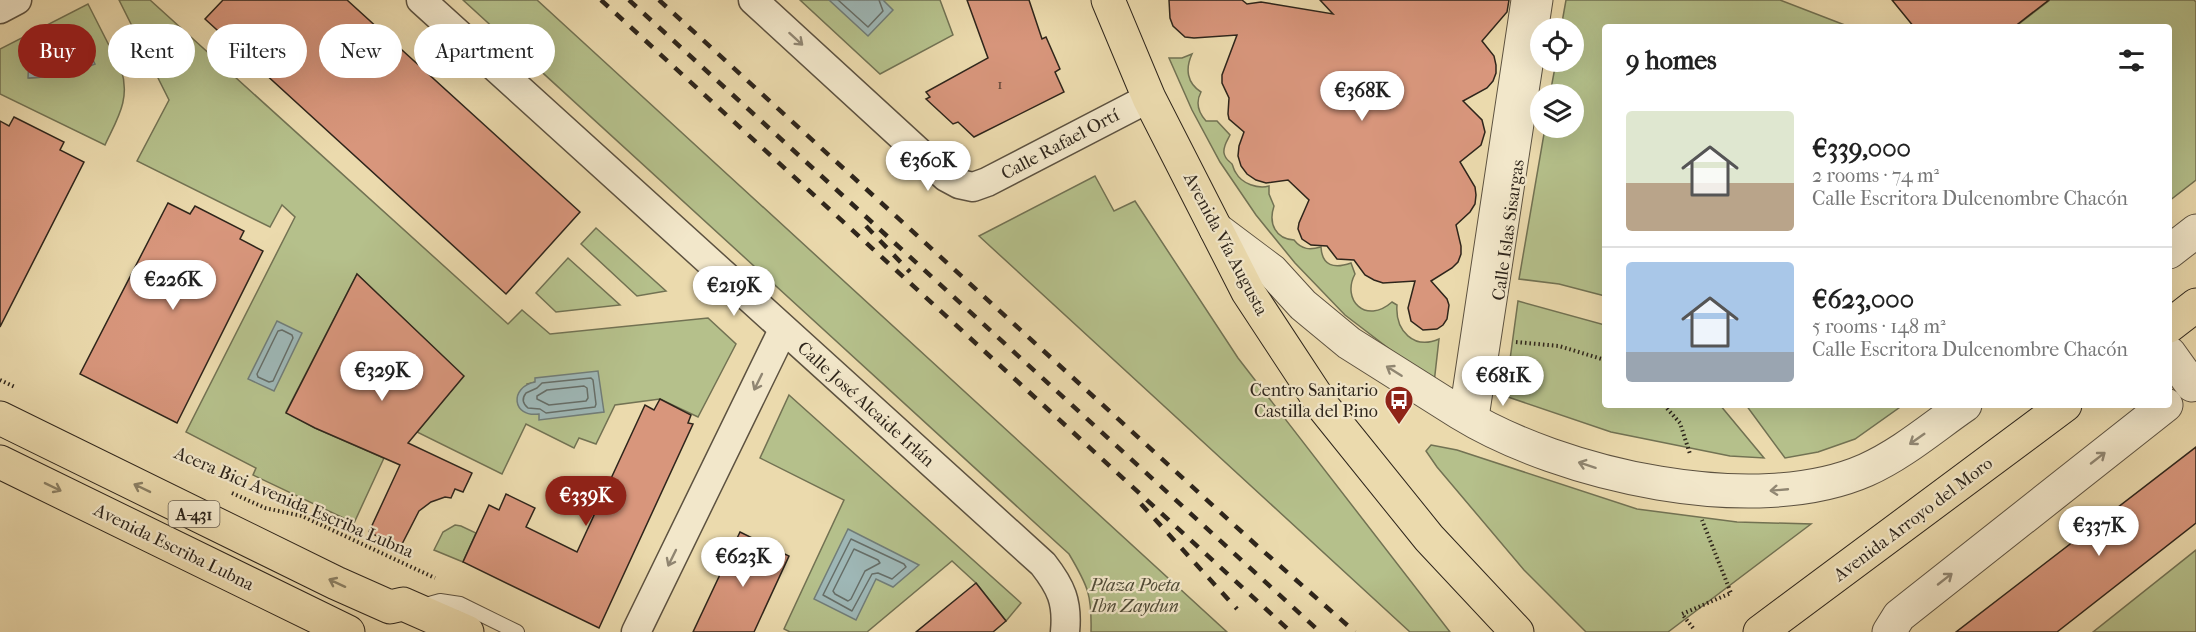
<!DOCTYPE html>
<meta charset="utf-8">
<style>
:root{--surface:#fff;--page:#f6f6f6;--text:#222;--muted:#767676;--line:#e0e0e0;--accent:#8f2418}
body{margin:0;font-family:"IM FELL French Canon",serif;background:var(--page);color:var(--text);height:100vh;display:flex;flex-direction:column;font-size:22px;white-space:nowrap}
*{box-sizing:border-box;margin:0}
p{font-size:20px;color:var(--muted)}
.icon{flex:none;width:33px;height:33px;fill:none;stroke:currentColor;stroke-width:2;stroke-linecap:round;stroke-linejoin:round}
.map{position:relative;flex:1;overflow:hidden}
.side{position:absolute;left:1602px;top:24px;width:570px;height:384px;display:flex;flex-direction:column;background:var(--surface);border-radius:6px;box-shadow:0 6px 24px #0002}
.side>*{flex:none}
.top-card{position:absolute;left:18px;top:24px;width:570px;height:54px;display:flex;gap:12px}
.buttons{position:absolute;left:1530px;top:18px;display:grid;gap:12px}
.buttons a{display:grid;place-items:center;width:54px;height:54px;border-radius:50%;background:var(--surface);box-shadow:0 6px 24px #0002;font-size:30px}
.price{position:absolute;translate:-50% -51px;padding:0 14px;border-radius:21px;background:#fff;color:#222;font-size:20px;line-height:39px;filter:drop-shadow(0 2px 3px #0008)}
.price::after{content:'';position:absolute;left:50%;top:36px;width:18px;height:14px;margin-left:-9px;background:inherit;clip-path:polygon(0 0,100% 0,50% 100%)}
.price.current{background:var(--accent);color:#fff}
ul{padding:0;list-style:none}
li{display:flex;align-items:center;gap:18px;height:150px;padding:0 24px}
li+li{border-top:2px solid var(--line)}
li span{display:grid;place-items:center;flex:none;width:168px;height:120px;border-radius:6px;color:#555}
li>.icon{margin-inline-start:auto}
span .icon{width:72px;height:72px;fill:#fffc;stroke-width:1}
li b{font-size:26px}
h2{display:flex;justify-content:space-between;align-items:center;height:72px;padding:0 24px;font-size:26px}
.tag{padding:0 21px;border-radius:27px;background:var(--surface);box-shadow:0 6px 24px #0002;font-size:21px;line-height:54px}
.tag.current{background:var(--accent);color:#fff}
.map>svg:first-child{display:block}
.green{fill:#b5c08b;stroke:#727253;stroke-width:1.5;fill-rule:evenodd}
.water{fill:#9eb7b6;stroke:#717d78;stroke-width:1.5}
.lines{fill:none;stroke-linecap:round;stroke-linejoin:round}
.shore{stroke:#666e68;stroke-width:1.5}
.building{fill:#d8967c;stroke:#2e251b;stroke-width:1.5}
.service-casing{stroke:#5d5240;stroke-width:16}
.pedestrian-casing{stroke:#5d5240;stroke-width:23}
.minor-casing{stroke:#5d5240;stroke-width:31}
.tertiary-casing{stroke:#5d5240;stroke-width:35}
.primary-casing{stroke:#2e251b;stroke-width:35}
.path{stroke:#2e251b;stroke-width:4;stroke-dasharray:1.5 3;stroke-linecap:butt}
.service{stroke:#f2e7ca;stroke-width:14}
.pedestrian{stroke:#f2e7ca;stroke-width:21}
.minor{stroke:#f2e7ca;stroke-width:28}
.tertiary{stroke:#f2e7ca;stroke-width:33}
.primary{stroke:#ebdaad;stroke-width:33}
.rail{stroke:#2e251b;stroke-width:4.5;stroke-dasharray:10 10;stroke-linecap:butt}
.oneway{stroke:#908672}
.oneway2{stroke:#8c8064}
.labels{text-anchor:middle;stroke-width:4.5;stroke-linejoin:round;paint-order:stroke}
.number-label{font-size:15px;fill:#584133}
.shield{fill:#f2e7ca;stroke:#695f50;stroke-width:1.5}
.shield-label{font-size:16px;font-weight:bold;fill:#2e251b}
.street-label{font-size:18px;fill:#2e251b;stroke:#f2e7ca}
.poi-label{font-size:18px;fill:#2e251b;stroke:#f2e7ca;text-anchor:end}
.park-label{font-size:18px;font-style:italic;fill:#504c37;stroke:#f2e7ca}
</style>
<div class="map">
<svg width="2196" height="632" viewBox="0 0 2196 632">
<rect width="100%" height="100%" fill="#ebdaad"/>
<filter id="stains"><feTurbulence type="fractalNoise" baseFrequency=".00333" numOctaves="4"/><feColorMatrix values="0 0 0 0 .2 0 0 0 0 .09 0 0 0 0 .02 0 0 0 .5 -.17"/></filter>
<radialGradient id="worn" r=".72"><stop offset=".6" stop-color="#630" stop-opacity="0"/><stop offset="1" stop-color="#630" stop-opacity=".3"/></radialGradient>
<!-- green -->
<g class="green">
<path d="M 119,0 L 150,0 L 508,324 L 522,310 L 550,334 L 708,318 L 736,344 L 698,417 L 660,399 L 615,405 L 596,444 L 579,438 L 574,448 L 526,424 L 502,474 L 417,432 L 463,376 L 357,274 L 286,412 L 315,428 L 384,458 L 354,523 L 253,475 L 256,468 L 186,432 L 295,217 L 282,205 L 270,227 L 137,161 L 169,100 ZM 535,382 L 604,412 L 539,414 L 527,384 Z"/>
<path d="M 463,0 L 537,0 L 1227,632 L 1091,632 C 1092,595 1088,586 1069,554 Z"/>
<path d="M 800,0 L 940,0 L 953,35 L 880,74 Z"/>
<path d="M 1566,0 L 1780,0 L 1850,27 L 1605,27 L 1605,296 L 1559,284 L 1519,279 L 1545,128 L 1574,128 L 1574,94 L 1550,94 L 1556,62 L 1574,62 L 1574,28 L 1561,28 Z"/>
<path d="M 2050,0 L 2194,0 L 2196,2 L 2196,180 L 2169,201 L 2169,27 L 2015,27 Z"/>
<path d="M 88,4 L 121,69 C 131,99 117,119 105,145 L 0,94 L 0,49 ZM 79,31 L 77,72 L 62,76 L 29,78 L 29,56 Z"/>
<path d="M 1192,54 C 1185,69 1187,83 1201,92 C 1195,103 1198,112 1206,121 L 1217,121 L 1230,135 C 1227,141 1223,146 1224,153 C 1225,159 1228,160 1232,164 C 1234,168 1233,169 1236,173 C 1242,184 1258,189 1269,186 L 1269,194 L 1274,206 C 1268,224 1276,239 1294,240 C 1302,250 1310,250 1321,247 C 1322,266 1334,269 1351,263 L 1355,274 C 1341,300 1366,325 1392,302 L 1397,305 C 1395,331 1414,350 1439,339 L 1434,383 L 1345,315 L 1295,263 L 1256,215 L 1220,162 L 1192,110 L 1169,58 L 1182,58 Z"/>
<path d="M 1095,176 L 1114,211 L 1135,201 L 1238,358 L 1450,632 L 1410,632 L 979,236 Z"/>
<path d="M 596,228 L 666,291 L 637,296 L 581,244 Z"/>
<path d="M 568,258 L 620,305 L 556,312 L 536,293 Z"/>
<path d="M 1518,301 L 1605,325 L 1605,405 L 1720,405 L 1764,458 L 1730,456 L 1611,432 L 1505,396 Z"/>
<path d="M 789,395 L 1021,603 L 1006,621 L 976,583 L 952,561 L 867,632 L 790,632 L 784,629 L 844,500 L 760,458 Z"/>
<path d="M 1746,405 L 1903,405 L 1855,439 L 1818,452 L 1785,458 Z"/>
<path d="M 1431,445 L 1457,450 L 1637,509 L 1737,522 L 1811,524 L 1668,632 L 1586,632 L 1524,570 L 1437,467 L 1426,451 Z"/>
<path d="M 455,525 L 461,526 L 476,533 L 463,562 L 434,550 L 443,532 Z"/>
<path d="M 2196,550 L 2196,632 L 2093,632 Z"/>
</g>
<!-- water -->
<g class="water">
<path d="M 829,0 L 883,0 L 893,10 L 868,36 Z"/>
<path d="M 79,31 L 95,64 L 62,76 L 28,78 L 29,56 Z"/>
<path d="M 277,321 L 302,333 L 274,391 L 248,379 Z"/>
<path d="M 598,371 L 604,412 L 539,420 L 539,414 C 512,418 509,387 535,382 L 535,378 Z"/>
<path d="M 848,529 L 919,565 L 893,587 L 876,579 L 856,620 L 814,599 Z"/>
</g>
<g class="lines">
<!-- shore -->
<g class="shore">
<path d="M 838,0 L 868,27 L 883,11 L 879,0"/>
<path d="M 74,40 C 80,43 86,56 85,62 L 61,70 L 35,71 L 36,59 Z"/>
<path d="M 282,330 L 292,335 L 293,338 L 273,381 L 269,382 L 258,377 L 257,374 L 278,331 Z"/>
<path d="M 591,378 L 593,380 L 596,404 L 595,407 L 546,413 L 540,409 L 528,408 C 522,403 522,398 526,393 L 537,388 L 542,383 Z"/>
<path d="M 584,386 L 587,388 L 588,398 L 586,401 L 549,405 L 537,399 L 537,396 L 547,390 Z"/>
<path d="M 851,539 L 904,564 L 906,567 L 892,579 L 878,573 L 872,574 L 852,611 L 823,595 Z"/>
<path d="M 854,549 L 878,560 L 880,563 L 865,571 L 851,599 L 848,601 L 835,594 L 833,591 Z"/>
</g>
</g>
<!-- building -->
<g class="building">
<path d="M 223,0 L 347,0 L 580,212 L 506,294 L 205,19 Z"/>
<path d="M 967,0 L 1029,0 L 1042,39 L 1046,37 L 1060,69 L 1055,72 L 1064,92 L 974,137 L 958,122 L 953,124 L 926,99 L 930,97 L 926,92 L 988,58 Z"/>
<path d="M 1169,0 L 1242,0 L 1247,4 L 1261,2 L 1333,14 L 1320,0 L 1509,0 L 1507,12 L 1482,41 L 1494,56 L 1496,65 L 1496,73 L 1493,81 L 1487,88 L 1463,101 L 1482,120 L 1485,132 L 1481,145 L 1460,162 L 1475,187 L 1476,195 L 1475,204 L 1470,212 L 1456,225 L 1461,246 L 1461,254 L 1458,262 L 1452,268 L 1431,281 L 1447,299 L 1449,305 L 1447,319 L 1443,325 L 1437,329 L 1423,330 L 1411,321 L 1408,308 L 1415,281 L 1383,283 L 1374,280 L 1365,275 L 1354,260 L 1337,259 L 1327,246 L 1311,245 L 1302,239 L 1298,229 L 1299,223 L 1309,200 L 1288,180 L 1266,183 L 1256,180 L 1247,174 L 1241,166 L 1238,156 L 1239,146 L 1244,132 L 1229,119 L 1228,114 L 1229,98 L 1222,83 L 1222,75 L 1237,35 L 1194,38 L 1185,37 L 1173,26 L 1170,18 Z"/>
<path d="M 1892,0 L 2049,0 L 2014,27 L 1914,27 Z"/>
<path d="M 14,117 L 64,142 L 60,150 L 84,162 L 0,327 L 0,121 L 9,126 Z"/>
<path d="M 168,203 L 190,214 L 195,206 L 244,231 L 240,239 L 263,251 L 177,423 L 80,374 Z"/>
<path d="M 357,274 L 464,376 L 408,443 L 472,473 L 463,492 L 455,489 L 451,498 L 445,497 L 431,502 L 419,511 L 400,548 L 369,532 L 400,465 L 315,428 L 286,413 Z"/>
<path d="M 660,399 L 691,415 L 688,423 L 693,424 L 599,628 L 463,562 L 489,505 L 499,510 L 506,494 L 535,508 L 526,527 L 577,552 L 645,405 L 654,410 Z"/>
<path d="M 2196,447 L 2196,523 L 2057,632 L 1956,632 Z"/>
<path d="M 740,532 L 789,556 L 754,632 L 693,632 Z"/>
<path d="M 976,583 L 1006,621 L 993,632 L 916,632 Z"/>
</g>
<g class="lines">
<!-- service casing -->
<g class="service-casing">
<path id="service" d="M 422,606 L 440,601 L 460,604 L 517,632"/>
</g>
<!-- pedestrian casing -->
<g class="pedestrian-casing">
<g id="pedestrian">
<path d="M 1460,413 L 1522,0"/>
<path d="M 1477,424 L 1542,0"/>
</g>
</g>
<!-- minor casing -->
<g class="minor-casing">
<g id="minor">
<path d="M 421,0 L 1043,564 C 1061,587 1068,602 1065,632"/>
<path d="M 753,0 L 946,177 L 959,184 L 973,187 L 987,182 L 1149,98"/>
<path d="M 0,9 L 17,0"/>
<path d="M 636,632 L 783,330"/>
</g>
</g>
<!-- tertiary casing -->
<g class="tertiary-casing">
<g id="tertiary">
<path d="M 1216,229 L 1272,271 L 1303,305 L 1349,343 L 1460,413 C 1561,475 1755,519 1866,470 C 1902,454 1933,427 1965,405"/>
<path d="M 2169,252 L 2196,231"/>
<path d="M 2169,353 L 2192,385"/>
<path d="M 1889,632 L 1899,616 L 2166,405"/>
</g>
</g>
<!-- primary casing -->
<g class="primary-casing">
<g id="primary">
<path d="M 1108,0 L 1149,98 L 1248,292 L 1325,409 L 1429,538 L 1517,632"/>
<path d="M 2169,326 L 2196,305"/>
<path d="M 0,418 L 336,583 L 390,607 L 403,604 L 467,632"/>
<path d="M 0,462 L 348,632"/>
<path d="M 1760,632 L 2065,405"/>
</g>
</g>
<!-- path -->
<g class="path">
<path d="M 1516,342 L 1559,346 L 1605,360"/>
<path d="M 0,380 L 15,387"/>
<path d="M 1664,405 L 1680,423 L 1690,454"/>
<path d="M 232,493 L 265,508 L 302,516 L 435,578"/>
<path d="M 1693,628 L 1682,614 L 1731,593 L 1702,520"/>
</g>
<!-- service -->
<use href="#service" class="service"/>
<!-- pedestrian -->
<use href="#pedestrian" class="pedestrian"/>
<!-- minor -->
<use href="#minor" class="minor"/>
<!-- tertiary -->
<use href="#tertiary" class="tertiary"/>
<!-- primary -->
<use href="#primary" class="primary"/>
<!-- rail -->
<g class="rail">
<path d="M 601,0 L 1291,632"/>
<path d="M 629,0 L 1320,632"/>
<path d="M 659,0 L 1254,543 L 1355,632"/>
<path d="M 866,226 L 910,272"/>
<path d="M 1141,504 L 1237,609"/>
</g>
</g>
<!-- one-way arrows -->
<defs><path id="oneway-shaft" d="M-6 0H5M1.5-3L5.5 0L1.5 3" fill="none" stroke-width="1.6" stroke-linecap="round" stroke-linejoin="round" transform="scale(1.5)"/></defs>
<g class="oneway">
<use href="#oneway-shaft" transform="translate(796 39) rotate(42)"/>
<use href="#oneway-shaft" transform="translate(1394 371) rotate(-148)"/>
<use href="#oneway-shaft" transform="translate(758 382) rotate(116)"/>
<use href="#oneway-shaft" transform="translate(1917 439) rotate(145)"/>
<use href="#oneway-shaft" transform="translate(2098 458) rotate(-38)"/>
<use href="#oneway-shaft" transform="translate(1587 465) rotate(-162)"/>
<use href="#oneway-shaft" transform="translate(1779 490) rotate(175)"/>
<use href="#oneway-shaft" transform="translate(672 558) rotate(116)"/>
<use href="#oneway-shaft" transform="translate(1945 579) rotate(-38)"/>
</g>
<g class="oneway2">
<use href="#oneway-shaft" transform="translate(53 487) rotate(26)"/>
<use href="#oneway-shaft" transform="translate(142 488) rotate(-154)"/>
<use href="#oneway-shaft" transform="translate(337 583) rotate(-155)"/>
</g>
<!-- icons -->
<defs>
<g id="bus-pin" transform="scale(1.5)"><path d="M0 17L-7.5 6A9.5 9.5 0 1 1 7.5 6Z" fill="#8f2418" stroke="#f2e7ca"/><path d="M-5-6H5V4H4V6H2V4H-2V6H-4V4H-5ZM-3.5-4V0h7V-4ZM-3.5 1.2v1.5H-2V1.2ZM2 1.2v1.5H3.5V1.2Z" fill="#fff"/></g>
</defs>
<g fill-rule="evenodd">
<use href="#bus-pin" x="1399" y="400"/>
</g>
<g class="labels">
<!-- number labels -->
<g class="number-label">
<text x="1000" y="89">1</text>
</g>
<!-- shield labels -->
<rect class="shield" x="168.5" y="501" width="51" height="26" rx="4.5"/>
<g class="shield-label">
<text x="194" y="520">A-431</text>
</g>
<!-- street labels -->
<g class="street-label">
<text transform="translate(1060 144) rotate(-28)" y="6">Calle Rafael Ortí</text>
<text transform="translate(1508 230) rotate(-82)" y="6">Calle Islas Sisargas</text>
<text transform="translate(1226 244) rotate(62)" y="6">Avenida Vía Augusta</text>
<text transform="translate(866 404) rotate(42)" y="6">Calle José Alcaide Irlán</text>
<text transform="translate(294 502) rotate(23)" y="6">Acera Bici Avenida Escriba Lubna</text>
<text transform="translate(1913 519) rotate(-37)" y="6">Avenida Arroyo del Moro</text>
<text transform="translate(174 547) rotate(26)" y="6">Avenida Escriba Lubna</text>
</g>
<!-- poi labels -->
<g class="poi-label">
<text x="1378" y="396">Centro Sanitario<tspan x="1378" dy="21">Castilla del Pino</tspan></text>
</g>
<!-- park labels -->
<g class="park-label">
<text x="1135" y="591">Plaza Poeta<tspan x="1135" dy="21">Ibn Zaydun</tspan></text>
</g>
</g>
<rect width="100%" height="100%" filter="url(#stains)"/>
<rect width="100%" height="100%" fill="url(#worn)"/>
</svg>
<div class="buttons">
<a><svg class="icon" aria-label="locate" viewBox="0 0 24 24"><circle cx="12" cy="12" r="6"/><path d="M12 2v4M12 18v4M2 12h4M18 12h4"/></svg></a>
<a><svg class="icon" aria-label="layers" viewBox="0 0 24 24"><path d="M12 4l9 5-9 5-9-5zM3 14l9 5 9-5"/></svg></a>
</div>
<b class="price" style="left:1362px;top:122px">€368K</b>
<b class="price" style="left:928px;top:192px">€360K</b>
<b class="price" style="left:173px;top:311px">€226K</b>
<b class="price" style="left:734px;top:317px">€219K</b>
<b class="price" style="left:382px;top:402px">€329K</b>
<b class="price" style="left:1503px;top:407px">€681K</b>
<b class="price current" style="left:586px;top:527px">€339K</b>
<b class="price" style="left:2099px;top:557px">€337K</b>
<b class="price" style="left:743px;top:588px">€623K</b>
<div class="top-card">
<a class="tag current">Buy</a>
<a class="tag">Rent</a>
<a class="tag">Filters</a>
<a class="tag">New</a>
<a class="tag">Apartment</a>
</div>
<section class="side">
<h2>9 homes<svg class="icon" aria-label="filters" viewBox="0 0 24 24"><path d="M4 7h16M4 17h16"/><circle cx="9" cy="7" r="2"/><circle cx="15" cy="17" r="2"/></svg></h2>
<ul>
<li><span style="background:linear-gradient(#dfe7d0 60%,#b9a48a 0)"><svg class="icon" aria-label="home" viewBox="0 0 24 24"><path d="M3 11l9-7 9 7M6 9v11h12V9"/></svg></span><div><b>€339,000</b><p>2 rooms · 74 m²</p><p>Calle Escritora Dulcenombre Chacón</p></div></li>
<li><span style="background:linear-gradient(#a9c7e8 75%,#9aa5b1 0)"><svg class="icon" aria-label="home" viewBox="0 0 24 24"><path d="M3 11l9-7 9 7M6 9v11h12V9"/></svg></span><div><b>€623,000</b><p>5 rooms · 148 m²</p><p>Calle Escritora Dulcenombre Chacón</p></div></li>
</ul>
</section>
</div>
